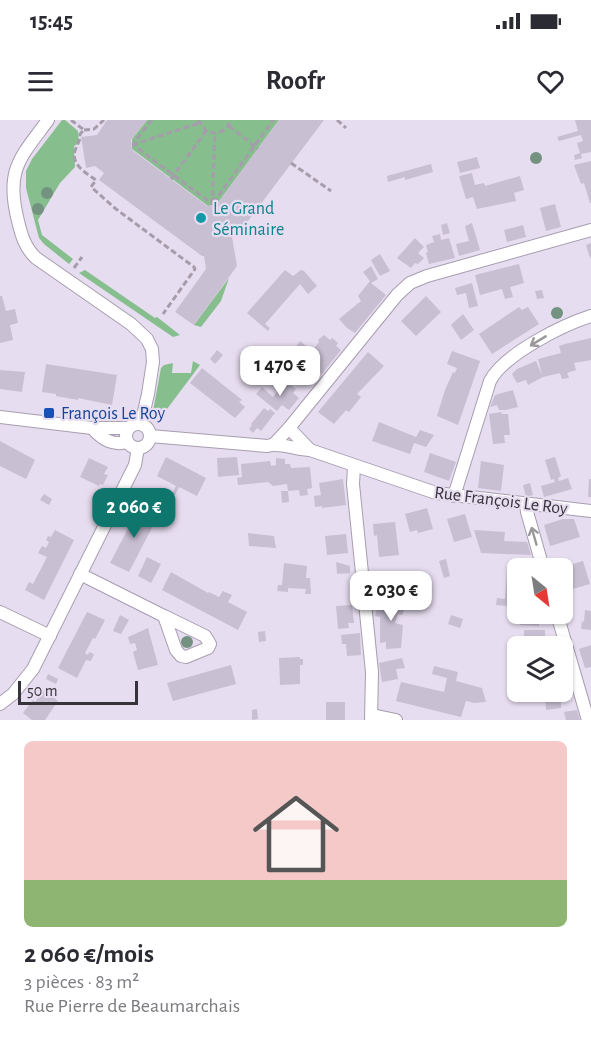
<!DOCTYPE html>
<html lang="fr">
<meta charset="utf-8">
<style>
:root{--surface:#fff;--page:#f2f2f3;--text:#2b2b33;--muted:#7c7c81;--line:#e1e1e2;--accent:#0f766e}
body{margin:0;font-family:"Alegreya Sans",sans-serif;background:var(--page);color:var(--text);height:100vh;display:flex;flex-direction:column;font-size:22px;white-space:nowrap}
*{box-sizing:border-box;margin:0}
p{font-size:20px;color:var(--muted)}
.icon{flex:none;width:33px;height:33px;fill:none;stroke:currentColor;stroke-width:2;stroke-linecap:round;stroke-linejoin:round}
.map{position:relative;height:600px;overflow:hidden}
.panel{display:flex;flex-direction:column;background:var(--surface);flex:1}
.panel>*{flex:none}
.needle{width:39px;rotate:150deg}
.fabs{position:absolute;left:507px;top:438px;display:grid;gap:12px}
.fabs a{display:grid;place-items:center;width:66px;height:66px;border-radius:9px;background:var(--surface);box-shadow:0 2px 4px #0004;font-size:30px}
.scale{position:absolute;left:18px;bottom:15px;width:120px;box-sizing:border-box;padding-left:6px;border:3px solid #37333a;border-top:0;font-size:16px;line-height:21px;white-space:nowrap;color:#37333a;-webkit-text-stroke:4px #e7ddf0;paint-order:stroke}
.price{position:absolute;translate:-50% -51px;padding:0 14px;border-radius:12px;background:#fff;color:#222;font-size:20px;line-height:39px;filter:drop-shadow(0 2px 3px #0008)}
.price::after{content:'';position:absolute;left:50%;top:36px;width:18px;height:14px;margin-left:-9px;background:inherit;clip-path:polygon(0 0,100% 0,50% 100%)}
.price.active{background:var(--accent);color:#fff}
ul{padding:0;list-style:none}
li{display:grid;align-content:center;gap:12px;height:318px;padding:0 24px}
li+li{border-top:2px solid var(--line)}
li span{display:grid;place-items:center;height:186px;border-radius:9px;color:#555}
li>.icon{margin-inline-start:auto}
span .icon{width:108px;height:108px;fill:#fffc;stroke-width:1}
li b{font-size:26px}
.status{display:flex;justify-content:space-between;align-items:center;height:42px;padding:0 30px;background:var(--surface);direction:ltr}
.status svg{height:16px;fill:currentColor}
header{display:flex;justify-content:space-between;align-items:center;height:78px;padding:0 24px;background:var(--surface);font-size:27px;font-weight:700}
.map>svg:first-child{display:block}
.green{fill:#87be8e}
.building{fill:#c8bfd3}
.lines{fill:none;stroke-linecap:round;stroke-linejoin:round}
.street-casing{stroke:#a79daf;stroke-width:14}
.path{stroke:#a59dab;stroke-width:3;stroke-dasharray:6 3;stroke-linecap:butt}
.street{stroke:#fff;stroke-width:12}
.tree{fill:#739280}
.oneway{stroke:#9b999c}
.culture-dot{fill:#0f9aa8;stroke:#e7ddf0;stroke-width:2}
.transit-dot{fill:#1a4fb4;stroke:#e7ddf0;stroke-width:2}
.labels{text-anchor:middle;stroke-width:4.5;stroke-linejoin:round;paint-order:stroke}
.culture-label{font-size:18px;fill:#0d838f;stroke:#e7ddf0;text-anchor:start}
.transit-label{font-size:18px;fill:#164399;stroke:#e7ddf0;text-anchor:start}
.street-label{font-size:18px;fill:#37333a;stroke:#e7ddf0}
</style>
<div class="status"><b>15:45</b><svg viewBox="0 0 49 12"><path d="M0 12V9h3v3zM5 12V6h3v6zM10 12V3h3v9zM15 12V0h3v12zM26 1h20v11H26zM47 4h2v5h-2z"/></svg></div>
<header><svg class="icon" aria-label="menu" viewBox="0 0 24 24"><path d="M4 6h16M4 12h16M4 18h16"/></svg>Roofr<svg class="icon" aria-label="heart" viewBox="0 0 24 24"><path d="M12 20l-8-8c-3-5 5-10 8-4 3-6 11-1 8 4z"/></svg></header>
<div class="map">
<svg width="591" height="600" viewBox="0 0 591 600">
<rect width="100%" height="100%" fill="#e7ddf0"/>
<!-- green -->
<g class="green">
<path d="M 62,0 L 65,0 L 78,11 L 79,23 L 74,26 L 75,47 L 60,63 L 38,100 L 42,115 L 73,139 L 69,144 L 44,124 L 39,118 L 26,68 L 26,51 L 32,39 Z"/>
<path d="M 147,0 L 279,0 L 217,84 L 208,86 L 132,29 L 132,19 Z"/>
<path d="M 85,150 L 155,198 L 157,197 L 180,215 L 173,217 L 79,153 Z"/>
<path d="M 229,158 L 221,181 L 201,207 L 194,205 Z"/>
<path d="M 193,241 L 200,245 L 158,301 L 155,298 L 153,291 L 161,248 L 164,245 L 173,243 L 172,253 L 191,253 Z"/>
</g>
<!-- building -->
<g class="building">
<path d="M 107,0 L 147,0 L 131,20 L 132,30 L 207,86 L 217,84 L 279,0 L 324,0 L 239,113 L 236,111 L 232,117 L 237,146 L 194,205 L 175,192 L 206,149 L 204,136 L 202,136 L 99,60 L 104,53 L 95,46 L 86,48 L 81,17 L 97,15 Z"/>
<path d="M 575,0 L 591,0 L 591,32 L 581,34 L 582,38 L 575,40 L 574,35 L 580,33 L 577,23 L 583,21 L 581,15 L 559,21 L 557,17 L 578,11 Z"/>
<path d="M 477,37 L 480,48 L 460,53 L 457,42 Z"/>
<path d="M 591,41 L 591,83 L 590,83 L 584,63 L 581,64 L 574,45 Z"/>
<path d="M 431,44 L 433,52 L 405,60 L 405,57 L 388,62 L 387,56 Z"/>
<path d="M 472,53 L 475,65 L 484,63 L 485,66 L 520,56 L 524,70 L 514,73 L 516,81 L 477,89 L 473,77 L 466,79 L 459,56 Z"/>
<path d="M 555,84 L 561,107 L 546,111 L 540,88 Z"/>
<path d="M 447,103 L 450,113 L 443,115 L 441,105 Z"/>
<path d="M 472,103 L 480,130 L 459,136 L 456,124 L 469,121 L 465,106 Z"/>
<path d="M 523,105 L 526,117 L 507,122 L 504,110 Z"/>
<path d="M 440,114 L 441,120 L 449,118 L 455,138 L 429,144 L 426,133 L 428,132 L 426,125 L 434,122 L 432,116 Z"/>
<path d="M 415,118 L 424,127 L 418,133 L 424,138 L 418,144 L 415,143 L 411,148 L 397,138 Z"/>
<path d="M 591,123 L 591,138 L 590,138 L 586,125 Z"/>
<path d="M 380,134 L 390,151 L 380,156 L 371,140 Z"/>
<path d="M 519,144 L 524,163 L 510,167 L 513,177 L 505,179 L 502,169 L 480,175 L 475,155 Z"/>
<path d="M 371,146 L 378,159 L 371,163 L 386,175 L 355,213 L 347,208 L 339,199 L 361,181 L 358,176 L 370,161 L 363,152 Z"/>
<path d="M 285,150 L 293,156 L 301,150 L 304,151 L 317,166 L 308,174 L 300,164 L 265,204 L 270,208 L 268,211 L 247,193 Z"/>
<path d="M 472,163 L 478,186 L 469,188 L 466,173 L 457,175 L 455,168 Z"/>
<path d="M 542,170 L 544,178 L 537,179 L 535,171 Z"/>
<path d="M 0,176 L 2,176 L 6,191 L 15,189 L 18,203 L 10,205 L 13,220 L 0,223 Z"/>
<path d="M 426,176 L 441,192 L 416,216 L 401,201 Z"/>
<path d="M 519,187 L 522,190 L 528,187 L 539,204 L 492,234 L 479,214 Z"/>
<path d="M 463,194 L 474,210 L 461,220 L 451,205 Z"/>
<path d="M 324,215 L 330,220 L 332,218 L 338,223 L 336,226 L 341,230 L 322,254 L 313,248 L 300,264 L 291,257 L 295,252 L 288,247 L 298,235 L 293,231 L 300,221 L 312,231 L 319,222 L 318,220 Z"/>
<path d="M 591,218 L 591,240 L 574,243 L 576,250 L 567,253 L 569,258 L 562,259 L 560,253 L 543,257 L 528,265 L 526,260 L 517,263 L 512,254 L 517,249 L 536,241 L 542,255 L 538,239 L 561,233 L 559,226 L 565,224 Z"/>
<path d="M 217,230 L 223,235 L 215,244 L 210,239 Z"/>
<path d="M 452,231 L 480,241 L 458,305 L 437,296 L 445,270 L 453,252 L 455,253 L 457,248 L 447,244 Z"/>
<path d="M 368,232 L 384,246 L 357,274 L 361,277 L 349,292 L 346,290 L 334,304 L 318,292 Z"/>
<path d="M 46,244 L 117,255 L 112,285 L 78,278 L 78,280 L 56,276 L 56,274 L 42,272 Z"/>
<path d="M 202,248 L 242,280 L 239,282 L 245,287 L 235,298 L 190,263 Z"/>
<path d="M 0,250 L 25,252 L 22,272 L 0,269 Z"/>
<path d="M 286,261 L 296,269 L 293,273 L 299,278 L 289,290 L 282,285 L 277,291 L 256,274 L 262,267 L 273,277 Z"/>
<path d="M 513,270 L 518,287 L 506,290 L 499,290 L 497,285 L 490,287 L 495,275 Z"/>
<path d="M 264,288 L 268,291 L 270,289 L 275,293 L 261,311 L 257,308 L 253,313 L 249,309 L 252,305 L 251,304 Z"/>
<path d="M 501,292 L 502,294 L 508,294 L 510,315 L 504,315 L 505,323 L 493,324 L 489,294 Z"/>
<path d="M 379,302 L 416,317 L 420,310 L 434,315 L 426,327 L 414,323 L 410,334 L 372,321 Z"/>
<path d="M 0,321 L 35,340 L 26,359 L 0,346 Z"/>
<path d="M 430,333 L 456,342 L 449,361 L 424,352 Z"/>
<path d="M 166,337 L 206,358 L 197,376 L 179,367 L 175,375 L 172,374 L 176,366 L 157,356 Z"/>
<path d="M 237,337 L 239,355 L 218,357 L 217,338 Z"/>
<path d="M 555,337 L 561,356 L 558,358 L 559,361 L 568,358 L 572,369 L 544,377 L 541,366 L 555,362 L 554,359 L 551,360 L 545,340 Z"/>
<path d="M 89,338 L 108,347 L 104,354 L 108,355 L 103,365 L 100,364 L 99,366 L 80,357 Z"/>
<path d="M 276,338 L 285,339 L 285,344 L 290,344 L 291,348 L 310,347 L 312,368 L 307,369 L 308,375 L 300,376 L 299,370 L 288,371 L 287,364 L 273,366 L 268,362 L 238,365 L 237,358 L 242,357 L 241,344 L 270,341 L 271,346 L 276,345 Z"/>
<path d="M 481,341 L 504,345 L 501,371 L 478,368 Z"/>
<path d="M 343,359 L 346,385 L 322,388 L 322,386 L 315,387 L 314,376 L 321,375 L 319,363 Z"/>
<path d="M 589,359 L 591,359 L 591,377 L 588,377 Z"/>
<path d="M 530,363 L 533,375 L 526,377 L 523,365 Z"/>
<path d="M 281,371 L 288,371 L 289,382 L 282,383 Z"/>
<path d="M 44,374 L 52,379 L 49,385 L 40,380 Z"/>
<path d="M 140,386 L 158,396 L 129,452 L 110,443 Z"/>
<path d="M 427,388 L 433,409 L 418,413 L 417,410 L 410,412 L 405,394 Z"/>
<path d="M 465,394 L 472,417 L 454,422 L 447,399 Z"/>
<path d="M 563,399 L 574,399 L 580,417 L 550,426 L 544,405 Z"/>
<path d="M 395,402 L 399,435 L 379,437 L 377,415 L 374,416 L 373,404 Z"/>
<path d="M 55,410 L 74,420 L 44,480 L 25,470 L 29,462 L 33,464 L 47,437 L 38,433 L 42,426 L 46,428 L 49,422 L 46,420 L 48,416 L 51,417 Z"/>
<path d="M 474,410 L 505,412 L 504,421 L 527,422 L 531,435 L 481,433 Z"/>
<path d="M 248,413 L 274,416 L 276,428 L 249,426 Z"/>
<path d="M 346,414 L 348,433 L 327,435 L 325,416 Z"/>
<path d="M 147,437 L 161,444 L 151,463 L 138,456 Z"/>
<path d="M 446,439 L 450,456 L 444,458 L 439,441 Z"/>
<path d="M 583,441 L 590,464 L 569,470 L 562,447 Z"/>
<path d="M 336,442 L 350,446 L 350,453 L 337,454 Z"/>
<path d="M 284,443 L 307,446 L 306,458 L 310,458 L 311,474 L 305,474 L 306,469 L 288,468 L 288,472 L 277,471 L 278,465 L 282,465 Z"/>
<path d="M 171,452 L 208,473 L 209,472 L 219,477 L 223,471 L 232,475 L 228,482 L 247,492 L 238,510 L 162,470 Z"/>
<path d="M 507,452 L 518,453 L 518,479 L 508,479 L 508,486 L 496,485 L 497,478 L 505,479 Z"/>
<path d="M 379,459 L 415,470 L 412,481 L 376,470 Z"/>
<path d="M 381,476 L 407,483 L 402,495 L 398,494 L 395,503 L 403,505 L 401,528 L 386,529 L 386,522 L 380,523 L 380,497 L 375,496 Z"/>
<path d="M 352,485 L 354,503 L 348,503 L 349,508 L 338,509 L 336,486 Z"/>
<path d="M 585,490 L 591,491 L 591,510 L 581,509 L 582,501 L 584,502 Z"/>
<path d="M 87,492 L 105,500 L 95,519 L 93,518 L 85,533 L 88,535 L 89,532 L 94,534 L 91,541 L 86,540 L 77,558 L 58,548 Z"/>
<path d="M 520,494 L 540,494 L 539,506 L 520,505 Z"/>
<path d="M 120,495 L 129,500 L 121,514 L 113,511 Z"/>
<path d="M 451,495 L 463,499 L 460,508 L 448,504 Z"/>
<path d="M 148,508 L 158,545 L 138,550 L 133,532 L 137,530 L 135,523 L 130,524 L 128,517 Z"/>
<rect x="524" y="510" width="21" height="16"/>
<path d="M 265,511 L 266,521 L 259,522 L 258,512 Z"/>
<path d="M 360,513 L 361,535 L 347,536 L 346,524 L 342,524 L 341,515 Z"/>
<path d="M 591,525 L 591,547 L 585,548 L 579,529 Z"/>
<path d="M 300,537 L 300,539 L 303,539 L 303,545 L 300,545 L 300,564 L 280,565 L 279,538 Z"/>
<path d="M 402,538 L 405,548 L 396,549 L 398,559 L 382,562 L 379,543 Z"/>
<path d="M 231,545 L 236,564 L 173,581 L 167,563 Z"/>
<path d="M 434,546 L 458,552 L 456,561 L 482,568 L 486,582 L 474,583 L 466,581 L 461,597 L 396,581 L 401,562 L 444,572 L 447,558 L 432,554 Z"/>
<path d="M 48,554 L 58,559 L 56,564 L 46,559 Z"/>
<path d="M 562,569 L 565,569 L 566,581 L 561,582 L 561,588 L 546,590 L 545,572 L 562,572 Z"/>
<path d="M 44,570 L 58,581 L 45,600 L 32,600 L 23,593 L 33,580 L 35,582 Z"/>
<rect x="326" y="582" width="19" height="18"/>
<path d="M 257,589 L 258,599 L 252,600 L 252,590 Z"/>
<path d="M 577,590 L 580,600 L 566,600 L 564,592 Z"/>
</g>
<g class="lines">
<!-- street casing -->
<g class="street-casing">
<g id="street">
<path d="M 48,0 C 20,38 5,50 18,101 C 21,114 25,128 36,138 L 131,204 L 147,219 L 152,229 L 153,242 L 148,274 L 141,304"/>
<path d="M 0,297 L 92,308 L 129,308"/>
<circle cx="138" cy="316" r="12"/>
<path d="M 92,308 C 102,319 112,326 127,322"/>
<path d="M 289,308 L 310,330"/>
<path d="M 150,316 L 267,326 C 280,322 296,330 310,330 L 436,373 L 591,391"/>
<path d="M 275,323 L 289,308 L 397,175 L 410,163 L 427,156 L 591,110"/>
<path d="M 354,346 L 353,364 L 372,552 L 371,600"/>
<path d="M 454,376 L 490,261 C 504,234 563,205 591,196"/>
<path d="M 526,383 L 527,392 L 543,448"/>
<path d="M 80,454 L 164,496 L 176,530 L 181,536 L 186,537 L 208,528 L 210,524 L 205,516 L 164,496"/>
<path d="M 0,492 L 50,516"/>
<path d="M 557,494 L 588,600"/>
<path d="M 0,584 L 13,574 L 33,549 L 135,345 L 138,328"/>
<path d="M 372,595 L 396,600"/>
</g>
</g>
<!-- path -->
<g class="path">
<path d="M 71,0 L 84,10 L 80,14 C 80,22 78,22 76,28 C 69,44 86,53 96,60 L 91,67 L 116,89 L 194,147 L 195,149 L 163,194"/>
<path d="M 152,0 L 135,21 L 136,27 L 207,80 L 216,79 L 273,0"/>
<path d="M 198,0 L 206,11 C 217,16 227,11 231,0"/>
<path d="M 337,0 L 346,8"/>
<path d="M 229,6 L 258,29"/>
<path d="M 84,10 L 94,9 L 104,0"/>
<path d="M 132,25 L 199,3"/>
<path d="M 291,43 L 331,71"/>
<path d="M 171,59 L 206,11"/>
<path d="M 212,85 L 215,13"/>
<path d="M 74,148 L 82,137"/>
</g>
<!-- street -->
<use href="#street" class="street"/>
</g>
<!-- trees -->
<g class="tree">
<circle cx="536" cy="38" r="6"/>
<circle cx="47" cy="73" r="6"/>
<circle cx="38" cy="89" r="6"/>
<circle cx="557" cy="193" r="6"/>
<circle cx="187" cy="522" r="6"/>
</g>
<!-- one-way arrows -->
<defs><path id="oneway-shaft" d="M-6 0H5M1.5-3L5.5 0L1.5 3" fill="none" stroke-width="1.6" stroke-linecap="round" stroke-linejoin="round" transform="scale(1.5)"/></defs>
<g class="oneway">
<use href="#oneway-shaft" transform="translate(538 221) rotate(149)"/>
<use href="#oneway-shaft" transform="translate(534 416) rotate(-106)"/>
</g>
<!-- markers -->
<circle class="culture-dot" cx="201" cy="98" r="6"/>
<rect class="transit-dot" x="43" y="287" width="12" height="12" rx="3"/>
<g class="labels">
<!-- culture labels -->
<g class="culture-label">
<text x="213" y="94">Le Grand<tspan x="213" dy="21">Séminaire</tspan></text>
</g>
<!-- transit labels -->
<g class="transit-label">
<text x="61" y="299">François Le Roy</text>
</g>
<!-- street labels -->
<g class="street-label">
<text transform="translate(501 380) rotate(7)" y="6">Rue François Le Roy</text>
</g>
</g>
</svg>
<div class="fabs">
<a><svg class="needle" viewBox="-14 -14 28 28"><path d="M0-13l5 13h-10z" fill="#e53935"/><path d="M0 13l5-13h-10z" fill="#7c7c81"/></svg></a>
<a><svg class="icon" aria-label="layers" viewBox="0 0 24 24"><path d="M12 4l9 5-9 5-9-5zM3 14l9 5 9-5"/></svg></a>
</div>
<div class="scale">50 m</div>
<b class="price" style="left:280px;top:277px">1 470 €</b>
<b class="price active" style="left:134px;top:419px">2 060 €</b>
<b class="price" style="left:391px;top:502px">2 030 €</b>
</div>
<section class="panel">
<ul>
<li><span style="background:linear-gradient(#f6c9c9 75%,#8fb573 0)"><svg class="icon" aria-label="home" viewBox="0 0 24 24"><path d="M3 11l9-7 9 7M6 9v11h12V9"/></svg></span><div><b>2 060 €/mois</b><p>3 pièces · 83 m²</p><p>Rue Pierre de Beaumarchais</p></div></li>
</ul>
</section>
